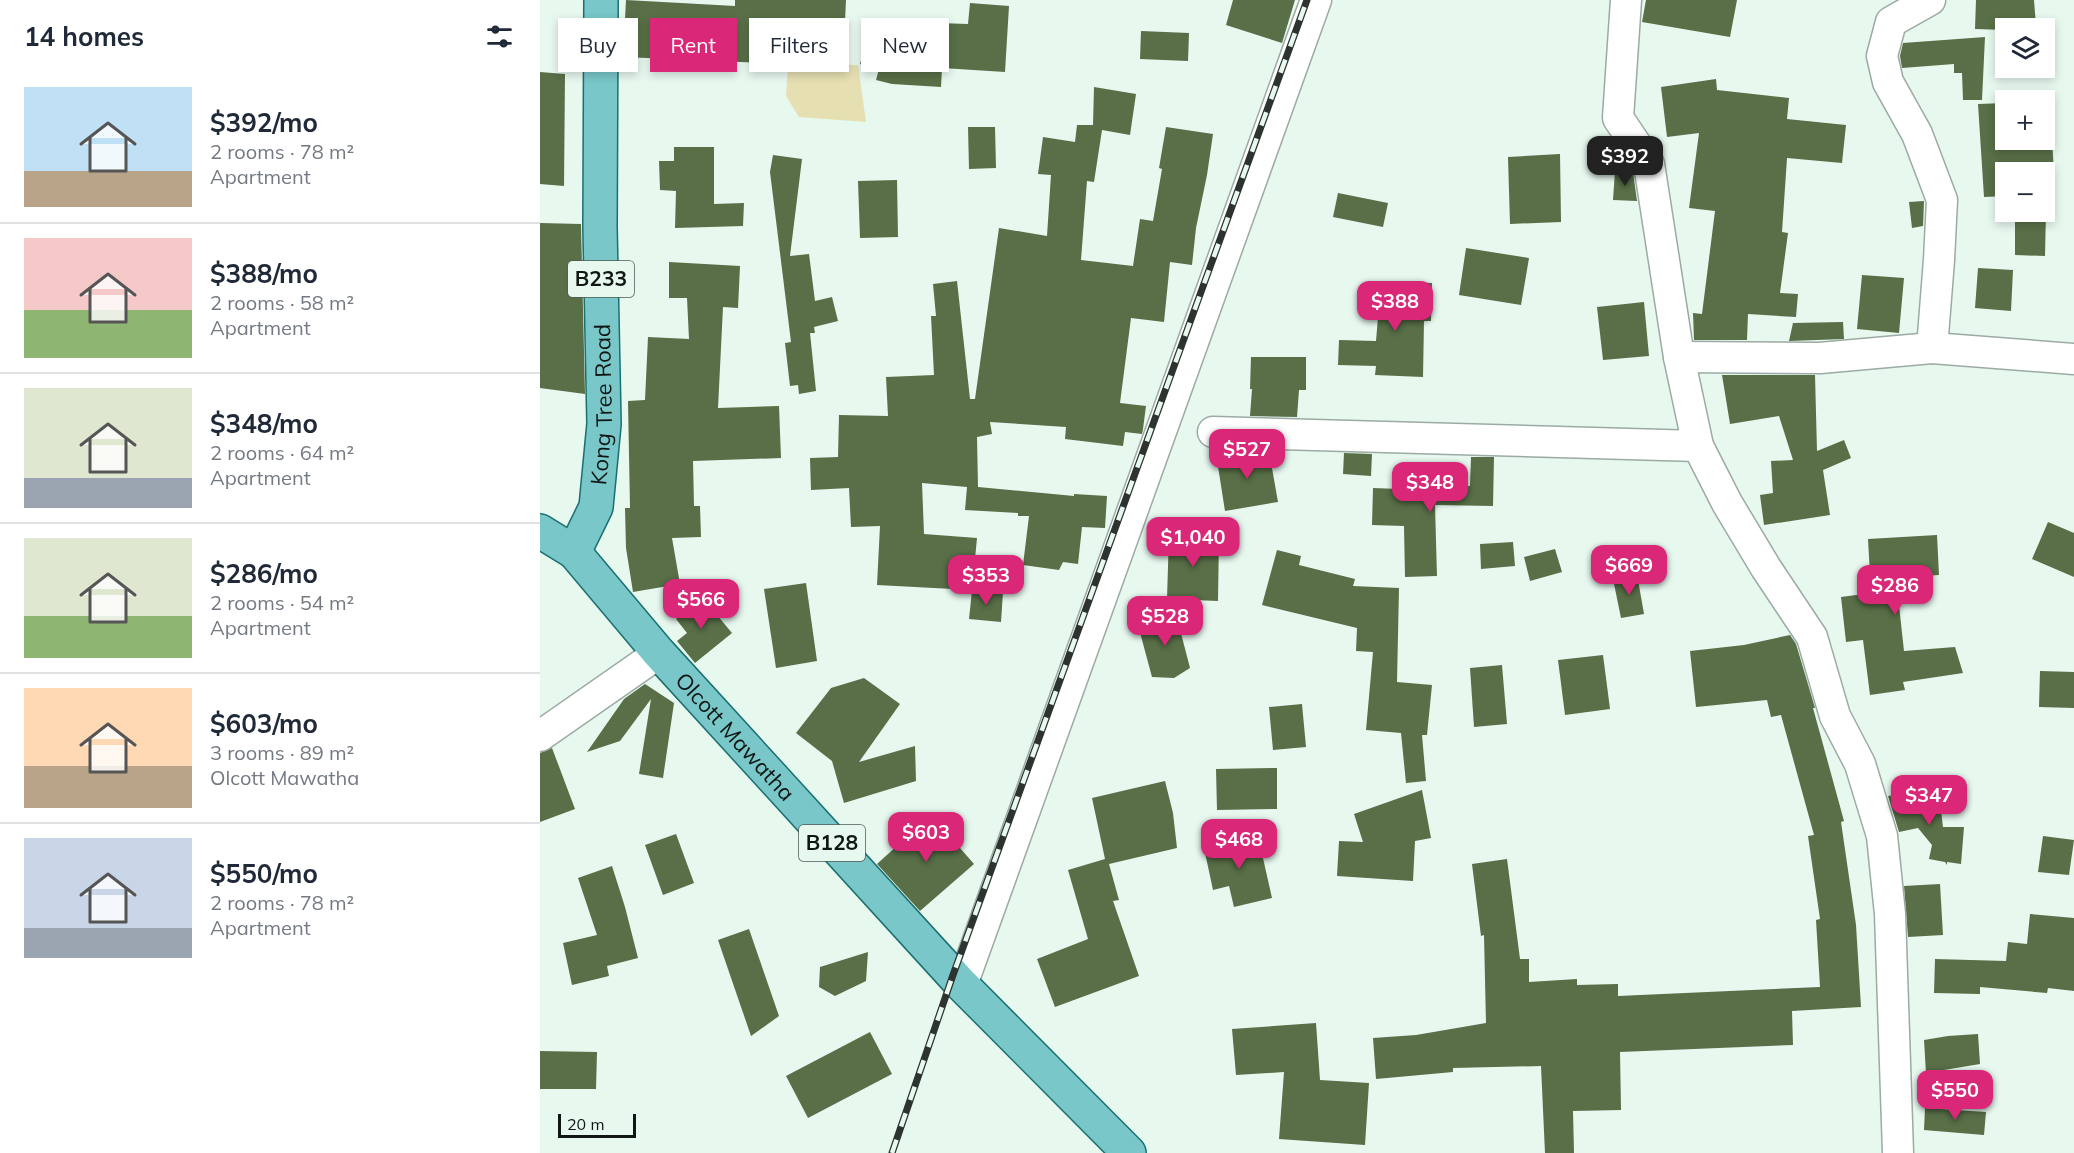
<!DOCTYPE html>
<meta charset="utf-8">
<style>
:root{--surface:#fff;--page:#f6f6f7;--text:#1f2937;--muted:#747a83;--line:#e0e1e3;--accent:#db2777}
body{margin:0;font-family:Mulish,sans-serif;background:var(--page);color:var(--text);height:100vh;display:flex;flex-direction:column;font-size:22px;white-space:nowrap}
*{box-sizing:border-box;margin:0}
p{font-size:20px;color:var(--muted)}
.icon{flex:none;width:33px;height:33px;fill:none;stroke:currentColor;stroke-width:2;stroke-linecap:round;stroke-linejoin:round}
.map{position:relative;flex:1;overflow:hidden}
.details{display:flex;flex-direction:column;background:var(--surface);width:540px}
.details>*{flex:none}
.hud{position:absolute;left:18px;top:18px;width:570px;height:54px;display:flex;gap:12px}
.controls{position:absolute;left:1455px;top:18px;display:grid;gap:12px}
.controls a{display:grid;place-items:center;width:60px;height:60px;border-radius:0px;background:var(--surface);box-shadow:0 3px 9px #0003;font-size:30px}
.scale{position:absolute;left:18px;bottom:15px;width:78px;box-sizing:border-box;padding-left:6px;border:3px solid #101613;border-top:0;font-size:16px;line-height:21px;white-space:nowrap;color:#101613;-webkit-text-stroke:4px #e7f8ef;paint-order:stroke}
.price{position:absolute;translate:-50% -51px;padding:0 14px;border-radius:12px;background:var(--accent);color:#fff;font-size:20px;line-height:39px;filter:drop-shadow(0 2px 3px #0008)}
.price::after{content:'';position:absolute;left:50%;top:36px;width:18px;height:14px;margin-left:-9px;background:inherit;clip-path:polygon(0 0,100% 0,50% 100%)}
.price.current{background:#222;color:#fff}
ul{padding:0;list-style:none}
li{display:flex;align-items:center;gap:18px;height:150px;padding:0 24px}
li+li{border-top:2px solid var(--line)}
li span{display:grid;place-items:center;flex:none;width:168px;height:120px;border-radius:0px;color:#555}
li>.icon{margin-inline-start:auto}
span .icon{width:72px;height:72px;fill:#fffc;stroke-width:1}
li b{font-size:26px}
h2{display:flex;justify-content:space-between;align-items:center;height:72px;padding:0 24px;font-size:26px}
.tag{padding:0 21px;border-radius:0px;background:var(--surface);box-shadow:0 3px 9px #0003;font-size:21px;line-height:54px}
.tag.current{background:var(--accent);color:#fff}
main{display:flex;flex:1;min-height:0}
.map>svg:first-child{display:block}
.green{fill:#e6dfb2}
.building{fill:#586f47}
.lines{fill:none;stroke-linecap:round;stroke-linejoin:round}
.minor-casing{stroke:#9baba3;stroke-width:33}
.primary-casing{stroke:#1a7071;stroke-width:36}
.minor{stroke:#fff;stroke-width:30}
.primary{stroke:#79c7c8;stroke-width:33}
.rail-casing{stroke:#2d3430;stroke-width:7}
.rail{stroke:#e7f8ef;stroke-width:4.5;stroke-dasharray:14;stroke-linecap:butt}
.labels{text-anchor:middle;stroke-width:6;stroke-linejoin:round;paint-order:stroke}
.shield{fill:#e7f8ef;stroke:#505a55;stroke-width:1.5}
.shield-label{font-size:21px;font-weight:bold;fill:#101613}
.street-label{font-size:22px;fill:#101613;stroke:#e7f8ef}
</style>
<main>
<section class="details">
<h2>14 homes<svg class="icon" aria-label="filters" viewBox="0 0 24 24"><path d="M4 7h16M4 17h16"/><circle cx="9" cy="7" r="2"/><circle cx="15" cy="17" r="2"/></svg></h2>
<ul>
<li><span style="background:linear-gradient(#bfe0f5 70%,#b9a48a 0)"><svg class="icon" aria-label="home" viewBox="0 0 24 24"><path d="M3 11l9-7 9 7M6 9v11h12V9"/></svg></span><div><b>$392/mo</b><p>2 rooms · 78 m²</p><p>Apartment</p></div></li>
<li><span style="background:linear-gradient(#f6c9c9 60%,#8fb573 0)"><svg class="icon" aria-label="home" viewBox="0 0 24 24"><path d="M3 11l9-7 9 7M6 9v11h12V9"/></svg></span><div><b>$388/mo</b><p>2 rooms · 58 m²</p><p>Apartment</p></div></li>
<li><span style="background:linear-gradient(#dfe7d0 75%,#9aa5b1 0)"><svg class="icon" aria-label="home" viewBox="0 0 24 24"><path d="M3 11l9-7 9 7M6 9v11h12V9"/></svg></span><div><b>$348/mo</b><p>2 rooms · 64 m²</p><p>Apartment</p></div></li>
<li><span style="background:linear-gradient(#dfe7d0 65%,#8fb573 0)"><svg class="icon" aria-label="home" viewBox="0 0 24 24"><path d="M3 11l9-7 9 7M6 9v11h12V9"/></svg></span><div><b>$286/mo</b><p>2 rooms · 54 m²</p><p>Apartment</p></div></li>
<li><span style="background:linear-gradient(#ffd9b3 65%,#b9a48a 0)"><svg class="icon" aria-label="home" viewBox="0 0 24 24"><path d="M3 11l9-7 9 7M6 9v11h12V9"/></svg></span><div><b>$603/mo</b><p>3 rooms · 89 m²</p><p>Olcott Mawatha</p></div></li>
<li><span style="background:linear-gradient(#c9d6e8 75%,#9aa5b1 0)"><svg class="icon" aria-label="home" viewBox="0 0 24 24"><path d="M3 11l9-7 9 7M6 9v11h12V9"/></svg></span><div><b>$550/mo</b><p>2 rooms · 78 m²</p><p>Apartment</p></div></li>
</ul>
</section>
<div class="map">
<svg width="1534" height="1153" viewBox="0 0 1534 1153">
<rect width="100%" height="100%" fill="#e7f8ef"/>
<!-- green -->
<path class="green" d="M 248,65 L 318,65 L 326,122 L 259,117 L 246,96 Z"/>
<!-- building -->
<g class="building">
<path d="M 86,0 L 195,6 L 195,0 L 306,0 L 304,43 L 227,40 L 225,63 L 83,57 Z"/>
<path d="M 693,0 L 755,0 L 742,43 L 686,25 Z"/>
<path d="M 1106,0 L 1197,0 L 1190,37 L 1102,22 Z"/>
<path d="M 1436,0 L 1494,0 L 1496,26 L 1465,28 L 1465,30 L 1435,29 Z"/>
<path d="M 430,3 L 469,6 L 465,72 L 402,68 L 401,87 L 352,84 L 336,80 L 339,69 L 320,64 L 327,38 L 368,49 L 369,22 L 428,24 Z"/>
<path d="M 601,31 L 649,33 L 648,61 L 600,59 Z"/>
<path d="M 1445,37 L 1442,100 L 1423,100 L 1422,73 L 1414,73 L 1414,64 L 1362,68 L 1360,56 L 1363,43 Z"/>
<path d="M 0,72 L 25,74 L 24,186 L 0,184 Z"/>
<path d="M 1176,79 L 1177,90 L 1249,98 L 1247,119 L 1306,125 L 1302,163 L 1247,158 L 1242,232 L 1248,233 L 1240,293 L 1258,294 L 1256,317 L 1208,314 L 1207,340 L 1154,340 L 1153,313 L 1162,314 L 1175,211 L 1149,208 L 1159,133 L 1127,137 L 1121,87 Z"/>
<path d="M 554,87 L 596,94 L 590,135 L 562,130 L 554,182 L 547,181 L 541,260 L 593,266 L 600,219 L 613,221 L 622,169 L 619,168 L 626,127 L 673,134 L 667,175 L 656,228 L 652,265 L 630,262 L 624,322 L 591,318 L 580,403 L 606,406 L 603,429 L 602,434 L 585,432 L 583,446 L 525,439 L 526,427 L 450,422 L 452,434 L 437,437 L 438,487 L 534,496 L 534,494 L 567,496 L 565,528 L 542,527 L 538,564 L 523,562 L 519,570 L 483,565 L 489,516 L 478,516 L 478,513 L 425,510 L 427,487 L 382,483 L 384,534 L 437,538 L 432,590 L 337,585 L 340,526 L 311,527 L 309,488 L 271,490 L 270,458 L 298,457 L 299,415 L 348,416 L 346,377 L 394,375 L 391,316 L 396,316 L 393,284 L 417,281 L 430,399 L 435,399 L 459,228 L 507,236 L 511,175 L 498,174 L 503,137 L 535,142 L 537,125 L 553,125 Z"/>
<path d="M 1466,103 L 1466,140 L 1512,140 L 1514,172 L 1466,172 L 1466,196 L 1444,197 L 1438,104 Z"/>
<path d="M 428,127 L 455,127 L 456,168 L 429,169 Z"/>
<path d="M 134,147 L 174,147 L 174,204 L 204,203 L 203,226 L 135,228 L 136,191 L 120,190 L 119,161 L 134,161 Z"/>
<path d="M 1020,154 L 1021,222 L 970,224 L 968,157 Z"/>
<path d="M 233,155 L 262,159 L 250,256 L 269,254 L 275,301 L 292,297 L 298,321 L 274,327 L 275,333 L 270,333 L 276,391 L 259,394 L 258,385 L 250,386 L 245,343 L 251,342 L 230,172 Z"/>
<path d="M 1075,171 L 1093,172 L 1097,201 L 1073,200 Z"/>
<path d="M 357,180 L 358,237 L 320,238 L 318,181 Z"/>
<path d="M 798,193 L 848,203 L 843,227 L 793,217 Z"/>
<path d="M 1384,201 L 1383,226 L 1372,228 L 1369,202 Z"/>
<path d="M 1475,212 L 1506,212 L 1505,256 L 1475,255 Z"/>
<path d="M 0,223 L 41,224 L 45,394 L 0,388 Z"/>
<path d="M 926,248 L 989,258 L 981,305 L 919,295 Z"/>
<path d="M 129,262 L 200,266 L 198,308 L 183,307 L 178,408 L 239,406 L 241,458 L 153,461 L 154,506 L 160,506 L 161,537 L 132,538 L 140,584 L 93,592 L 86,548 L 85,508 L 90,508 L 88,401 L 105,400 L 108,337 L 149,339 L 147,298 L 129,298 Z"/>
<path d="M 1438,268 L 1473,270 L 1471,311 L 1435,308 Z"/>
<path d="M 1322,275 L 1364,278 L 1359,333 L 1317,329 Z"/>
<path d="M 841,281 L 892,283 L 891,321 L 884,321 L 883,377 L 835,375 L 836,366 L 798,365 L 799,340 L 836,341 Z"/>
<path d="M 1104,302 L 1109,356 L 1063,360 L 1057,307 Z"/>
<path d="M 1303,322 L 1304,339 L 1249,341 L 1253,323 Z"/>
<path d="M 711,357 L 766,357 L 766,390 L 759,390 L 757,417 L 710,416 L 712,389 L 710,389 Z"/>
<path d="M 1182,375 L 1275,375 L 1277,451 L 1304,440 L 1311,458 L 1283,470 L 1290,515 L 1224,525 L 1220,495 L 1233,493 L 1231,461 L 1253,460 L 1239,416 L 1190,424 Z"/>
<path d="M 708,450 L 729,451 L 738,502 L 685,511 L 677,460 L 707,454 Z"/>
<path d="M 804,453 L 832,454 L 831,476 L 803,474 Z"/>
<path d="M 931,457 L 954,457 L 953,506 L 895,505 L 897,576 L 865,577 L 864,526 L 832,525 L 833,488 L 885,490 L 885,485 L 930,486 Z"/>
<path d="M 1508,522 L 1534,533 L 1534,577 L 1492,559 Z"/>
<path d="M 629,534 L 679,536 L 678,601 L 627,599 Z"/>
<path d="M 1397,535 L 1399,575 L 1356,578 L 1364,651 L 1415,647 L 1423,673 L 1363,682 L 1365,690 L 1330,695 L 1323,640 L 1306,642 L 1301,597 L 1331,593 L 1328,539 Z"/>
<path d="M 973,542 L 975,566 L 941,569 L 940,544 Z"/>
<path d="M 1015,549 L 1022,572 L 990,581 L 984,557 Z"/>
<path d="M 737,550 L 761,556 L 759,565 L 815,579 L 813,586 L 859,588 L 857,682 L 892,685 L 887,735 L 882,735 L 886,781 L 866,783 L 861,733 L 826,730 L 833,652 L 816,651 L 817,628 L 722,605 Z"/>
<path d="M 1097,574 L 1104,614 L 1081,618 L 1073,579 Z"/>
<path d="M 266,583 L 277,661 L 236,668 L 224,589 Z"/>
<path d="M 432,590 L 463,592 L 461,622 L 429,619 Z"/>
<path d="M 162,597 L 192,633 L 155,663 L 137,641 L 147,633 L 136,619 Z"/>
<path d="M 636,614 L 650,668 L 634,678 L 612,677 L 598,625 Z"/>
<path d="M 1250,635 L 1256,644 L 1275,708 L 1273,708 L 1304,821 L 1301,822 L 1316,925 L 1321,1007 L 1252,1011 L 1253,1045 L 1080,1052 L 1081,1110 L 1033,1111 L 1034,1153 L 1005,1153 L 1001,1066 L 913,1068 L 913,1072 L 836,1079 L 833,1038 L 876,1035 L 946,1023 L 944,935 L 941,936 L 932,864 L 967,859 L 980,959 L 989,959 L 989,982 L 1037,979 L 1037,985 L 1078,984 L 1078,996 L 1280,987 L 1276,920 L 1280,919 L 1268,836 L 1274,835 L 1241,715 L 1231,717 L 1227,700 L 1156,707 L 1150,651 L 1204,645 Z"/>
<path d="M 1063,655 L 1070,709 L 1025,715 L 1018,660 Z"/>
<path d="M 962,665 L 967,724 L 934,727 L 930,668 Z"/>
<path d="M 1500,671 L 1534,672 L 1534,708 L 1499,707 Z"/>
<path d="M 324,678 L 360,704 L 319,762 L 375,746 L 376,781 L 304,803 L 292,761 L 256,733 L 291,688 Z"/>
<path d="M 105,684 L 134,703 L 123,778 L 99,774 L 111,699 L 80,741 L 47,752 L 84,699 Z"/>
<path d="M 762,704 L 766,747 L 733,750 L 729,707 Z"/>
<path d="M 12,748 L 35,809 L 0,822 L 0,753 Z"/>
<path d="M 737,768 L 737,809 L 677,810 L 676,769 Z"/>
<path d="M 625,781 L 633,813 L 637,848 L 569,864 L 579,900 L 573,901 L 599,976 L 515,1007 L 497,959 L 548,939 L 528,870 L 565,859 L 552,798 Z"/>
<path d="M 882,790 L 891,838 L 875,841 L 873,881 L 797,876 L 799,841 L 823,842 L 814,814 Z"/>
<path d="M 1365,793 L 1368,804 L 1399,794 L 1403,827 L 1424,827 L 1421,864 L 1407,862 L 1407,865 L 1405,862 L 1389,859 L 1392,845 L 1378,828 L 1359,832 L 1348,796 Z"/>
<path d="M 391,815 L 434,864 L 380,911 L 337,864 Z"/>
<path d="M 136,834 L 154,883 L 123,895 L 105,845 Z"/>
<path d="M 718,836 L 732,898 L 694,907 L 689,886 L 673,890 L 664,848 Z"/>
<path d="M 1503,836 L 1534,840 L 1529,875 L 1498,872 Z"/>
<path d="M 72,866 L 85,907 L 98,958 L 67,966 L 69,976 L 32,985 L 23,943 L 57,935 L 38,878 Z"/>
<path d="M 1400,884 L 1403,935 L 1368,937 L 1364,886 Z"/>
<path d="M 1490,914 L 1534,918 L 1534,991 L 1508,988 L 1507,993 L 1440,987 L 1440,994 L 1394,993 L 1395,959 L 1466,961 L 1468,942 L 1487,944 Z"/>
<path d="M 209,929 L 239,1016 L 211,1036 L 178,940 Z"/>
<path d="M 328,952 L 326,981 L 295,996 L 279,987 L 280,967 Z"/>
<path d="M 776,1023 L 780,1080 L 829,1083 L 825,1145 L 739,1139 L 744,1072 L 696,1075 L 692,1029 Z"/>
<path d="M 330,1032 L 352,1074 L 268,1118 L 246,1076 Z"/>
<path d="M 1438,1034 L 1440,1064 L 1386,1073 L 1384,1040 L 1408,1036 Z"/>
<path d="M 0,1051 L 57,1052 L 56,1089 L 0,1089 Z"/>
<path d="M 1385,1108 L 1446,1112 L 1444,1135 L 1384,1130 Z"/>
</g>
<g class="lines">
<!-- minor casing -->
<g class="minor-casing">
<g id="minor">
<path d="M 1086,0 L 1078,118 L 1109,164 L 1139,357 L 1158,446 L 1187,503 L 1226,568 L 1272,637 L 1295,716 L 1320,764 L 1342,836 L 1350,914 L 1358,1153"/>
<path d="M 1390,0 L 1351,22 L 1342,56 L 1348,82 L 1377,134 L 1402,200 L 1399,260 L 1392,348"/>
<path d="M 1139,357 L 1280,358 L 1392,348 L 1534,359"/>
<path d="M 673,432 L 1158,446"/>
<path d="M 0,736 L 119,653"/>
<path d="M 422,985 L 776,0"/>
</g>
</g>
<!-- primary casing -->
<g class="primary-casing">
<g id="primary">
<path id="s1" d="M 0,531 L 34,552 L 119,653 L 422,985 L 589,1153"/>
<path id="s2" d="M 34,552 L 56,507 L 64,424 L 60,227 L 61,0"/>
</g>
</g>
<!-- minor -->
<use href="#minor" class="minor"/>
<!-- primary -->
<use href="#primary" class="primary"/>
<!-- rail casing -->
<g class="rail-casing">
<path id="rail" d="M 352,1153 L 413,975 L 767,0"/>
</g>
<!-- rail -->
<use href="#rail" class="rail"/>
</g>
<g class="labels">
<!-- shield labels -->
<g class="shield">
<rect x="28" y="261" width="66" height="36" rx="4.5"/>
<rect x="259" y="825" width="66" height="36" rx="4.5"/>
</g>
<g class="shield-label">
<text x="61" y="286">B233</text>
<text x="292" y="850">B128</text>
</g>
<!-- street labels -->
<g class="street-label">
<text dy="8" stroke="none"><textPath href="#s2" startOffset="153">Kong Tree Road</textPath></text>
<text dy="8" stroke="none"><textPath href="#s1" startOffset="285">Olcott Mawatha</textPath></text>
</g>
</g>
</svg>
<div class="controls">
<a><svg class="icon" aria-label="layers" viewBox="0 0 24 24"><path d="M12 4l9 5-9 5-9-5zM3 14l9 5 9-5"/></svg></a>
<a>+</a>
<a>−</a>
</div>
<div class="scale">20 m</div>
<b class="price current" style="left:1085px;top:187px">$392</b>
<b class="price" style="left:855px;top:332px">$388</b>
<b class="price" style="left:707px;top:480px">$527</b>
<b class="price" style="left:890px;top:513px">$348</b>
<b class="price" style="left:653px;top:568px">$1,040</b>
<b class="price" style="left:1089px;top:596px">$669</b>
<b class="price" style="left:446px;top:606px">$353</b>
<b class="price" style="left:1355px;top:616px">$286</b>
<b class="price" style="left:161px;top:630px">$566</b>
<b class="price" style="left:625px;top:647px">$528</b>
<b class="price" style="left:1389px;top:826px">$347</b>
<b class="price" style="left:386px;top:863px">$603</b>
<b class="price" style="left:699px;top:870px">$468</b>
<b class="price" style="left:1415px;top:1121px">$550</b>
<div class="hud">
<a class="tag">Buy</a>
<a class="tag current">Rent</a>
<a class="tag">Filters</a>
<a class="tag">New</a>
</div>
</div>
</main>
